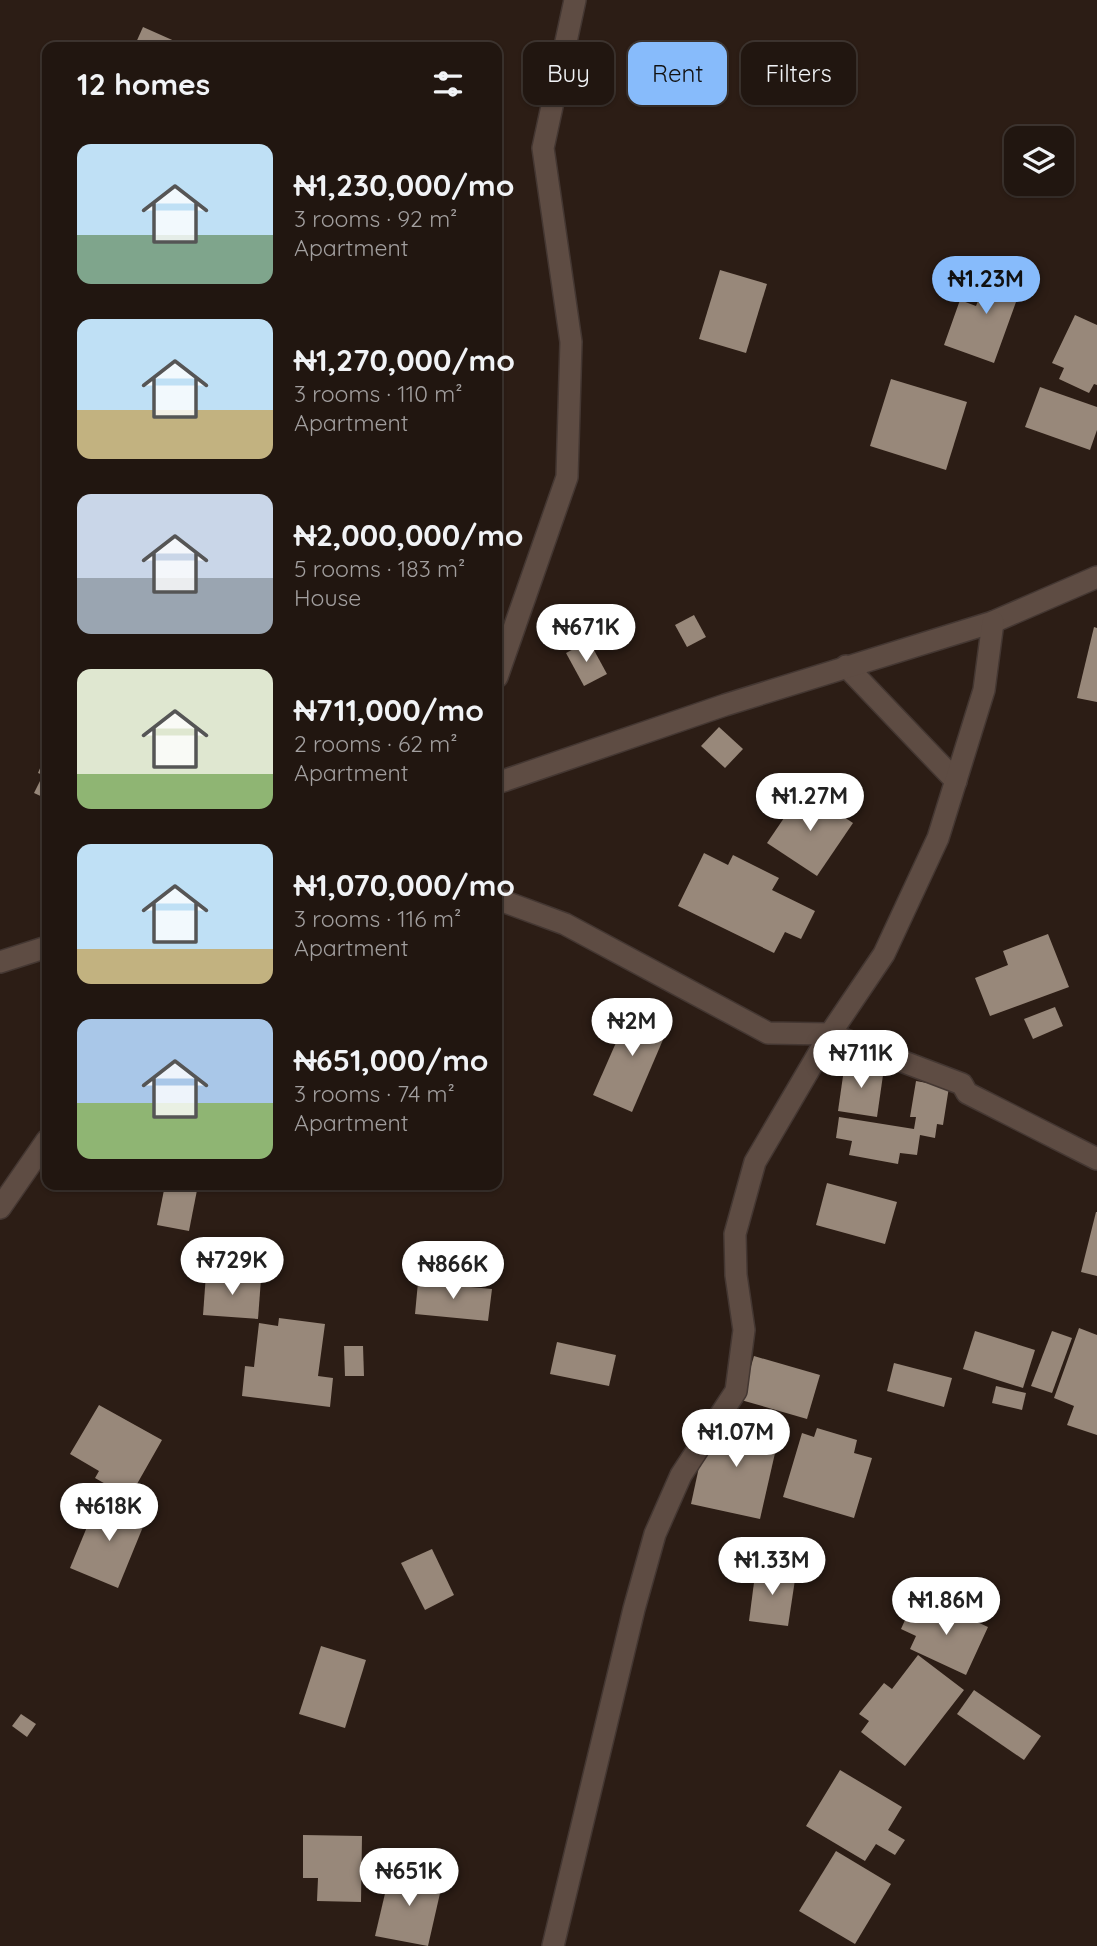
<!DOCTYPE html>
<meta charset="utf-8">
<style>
:root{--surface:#211610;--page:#291f19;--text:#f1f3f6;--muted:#a29f9f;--line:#3e3530;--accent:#87bbfb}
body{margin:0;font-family:Quicksand,sans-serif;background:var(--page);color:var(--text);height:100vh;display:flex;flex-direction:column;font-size:26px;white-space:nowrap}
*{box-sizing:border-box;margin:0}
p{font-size:23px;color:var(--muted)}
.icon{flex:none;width:38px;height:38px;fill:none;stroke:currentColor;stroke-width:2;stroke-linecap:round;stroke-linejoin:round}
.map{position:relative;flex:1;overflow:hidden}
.panel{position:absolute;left:42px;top:42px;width:460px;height:1148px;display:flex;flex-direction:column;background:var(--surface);border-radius:14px;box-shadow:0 2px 5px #0004,0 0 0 2px var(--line)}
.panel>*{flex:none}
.top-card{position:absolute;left:523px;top:42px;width:467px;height:63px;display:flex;gap:14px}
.fabs{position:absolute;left:1004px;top:126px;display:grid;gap:14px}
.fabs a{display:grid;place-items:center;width:70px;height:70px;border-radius:14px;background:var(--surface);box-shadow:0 2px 5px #0004,0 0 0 2px var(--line);font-size:35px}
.price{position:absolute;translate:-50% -60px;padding:0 16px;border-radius:24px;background:#fff;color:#222;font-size:23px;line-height:46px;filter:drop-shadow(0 2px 4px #0008)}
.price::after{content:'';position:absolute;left:50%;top:42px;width:21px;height:16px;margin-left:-10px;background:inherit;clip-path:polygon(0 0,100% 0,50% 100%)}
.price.current{background:var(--accent);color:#111}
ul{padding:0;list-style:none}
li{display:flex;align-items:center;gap:21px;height:175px;padding:0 35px}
li span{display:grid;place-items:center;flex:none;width:196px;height:140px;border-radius:14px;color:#555}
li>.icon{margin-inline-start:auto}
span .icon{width:84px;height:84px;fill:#fffc;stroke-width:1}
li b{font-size:30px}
h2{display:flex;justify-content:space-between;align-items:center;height:84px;padding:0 35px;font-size:30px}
.chip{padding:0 24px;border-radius:14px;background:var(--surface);box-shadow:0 2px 5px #0004,0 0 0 2px var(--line);font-size:24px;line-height:63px}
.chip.current{background:var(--accent);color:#111}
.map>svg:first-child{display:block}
.building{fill:#98887a}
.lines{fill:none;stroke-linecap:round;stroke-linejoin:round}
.minor-casing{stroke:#443732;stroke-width:24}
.minor{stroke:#5e4c43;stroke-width:21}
</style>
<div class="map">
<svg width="1097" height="1946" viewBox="0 0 1097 1946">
<rect width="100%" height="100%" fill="#2c1d15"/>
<!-- building -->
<g class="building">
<path d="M 143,27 L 188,47 L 134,47 Z"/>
<path d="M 992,265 L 1025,277 L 994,363 L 944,345 L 960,300 L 976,306 Z"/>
<path d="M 720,270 L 767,284 L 746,353 L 699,339 Z"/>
<path d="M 1075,315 L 1097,325 L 1097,385 L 1094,384 L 1089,393 L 1059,379 L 1064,368 L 1052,363 Z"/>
<path d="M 891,379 L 967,402 L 946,470 L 870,446 Z"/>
<path d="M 1040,387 L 1097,407 L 1097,430 L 1090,450 L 1025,427 Z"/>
<path d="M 694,615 L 706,637 L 687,647 L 675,625 Z"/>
<path d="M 1094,627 L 1097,628 L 1097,702 L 1077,698 Z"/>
<path d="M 589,641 L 607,674 L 584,686 L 566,653 Z"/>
<path d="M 719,727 L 743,749 L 725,768 L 701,746 Z"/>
<path d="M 43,761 L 47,763 L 47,799 L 34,793 L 43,775 L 38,773 Z"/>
<path d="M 803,790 L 853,823 L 817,876 L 767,843 Z"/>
<path d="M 704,853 L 728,865 L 733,855 L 779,878 L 772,890 L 815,911 L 801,939 L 785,932 L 774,953 L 678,906 Z"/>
<path d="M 1048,934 L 1069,987 L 990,1016 L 975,978 L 1008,965 L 1003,951 Z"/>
<path d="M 633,1004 L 671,1021 L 632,1112 L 593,1095 Z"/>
<path d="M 1055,1007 L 1063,1026 L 1033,1039 L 1024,1019 Z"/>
<path d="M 845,1062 L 884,1068 L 877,1117 L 838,1111 Z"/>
<path d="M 916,1081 L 949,1087 L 943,1125 L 937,1124 L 935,1138 L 920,1135 L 917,1155 L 900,1153 L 898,1164 L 849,1155 L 852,1141 L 836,1138 L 839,1117 L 914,1129 L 916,1117 L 910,1117 Z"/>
<path d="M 827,1183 L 897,1202 L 885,1244 L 816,1225 Z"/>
<path d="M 165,1185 L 198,1185 L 189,1231 L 157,1225 Z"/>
<path d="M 1096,1212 L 1097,1212 L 1097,1276 L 1081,1272 Z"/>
<path d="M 206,1274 L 261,1279 L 258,1319 L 203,1315 Z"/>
<path d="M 418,1282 L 492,1289 L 488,1321 L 415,1314 Z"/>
<path d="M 279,1318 L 325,1324 L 318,1376 L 333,1378 L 330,1407 L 242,1396 L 245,1366 L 254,1367 L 259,1323 L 278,1326 Z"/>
<path d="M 1079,1328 L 1097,1335 L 1097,1435 L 1067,1425 L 1074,1406 L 1054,1398 Z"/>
<path d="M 975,1331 L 1035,1350 L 1023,1388 L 963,1369 Z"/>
<path d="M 1052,1331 L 1072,1338 L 1052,1393 L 1031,1386 Z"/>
<path d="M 557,1342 L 616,1355 L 609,1386 L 550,1374 Z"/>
<path d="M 344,1346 L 363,1346 L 364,1376 L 345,1376 Z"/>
<path d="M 754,1356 L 820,1375 L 807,1419 L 741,1400 Z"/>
<path d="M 894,1363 L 952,1378 L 944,1407 L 887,1391 Z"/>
<path d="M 996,1386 L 1026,1393 L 1022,1410 L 992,1403 Z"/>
<path d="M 99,1405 L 162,1440 L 133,1491 L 119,1483 L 116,1490 L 95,1478 L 99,1471 L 70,1454 Z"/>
<path d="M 725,1419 L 780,1431 L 760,1519 L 691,1504 L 702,1453 Z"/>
<path d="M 817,1428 L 857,1440 L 854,1453 L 872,1458 L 854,1518 L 783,1497 L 802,1433 L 814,1437 Z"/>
<path d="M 99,1498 L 147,1517 L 118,1588 L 70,1568 Z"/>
<path d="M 432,1549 L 454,1595 L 425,1610 L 401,1563 Z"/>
<path d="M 756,1567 L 796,1573 L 788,1626 L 749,1621 Z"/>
<path d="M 936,1603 L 988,1627 L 966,1675 L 910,1649 L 916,1636 L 901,1629 L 910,1609 L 928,1618 Z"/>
<path d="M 321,1646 L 366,1660 L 345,1728 L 299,1714 Z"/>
<path d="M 918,1655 L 964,1690 L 905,1766 L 861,1732 L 869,1721 L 859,1714 L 884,1683 L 892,1689 Z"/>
<path d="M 974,1690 L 1041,1736 L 1024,1760 L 957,1714 Z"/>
<path d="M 21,1714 L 36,1724 L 27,1737 L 12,1726 Z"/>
<path d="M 840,1770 L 902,1807 L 888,1830 L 905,1840 L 895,1855 L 876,1844 L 865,1861 L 806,1826 Z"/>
<path d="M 303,1835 L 362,1836 L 361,1902 L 317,1901 L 318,1878 L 303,1878 Z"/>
<path d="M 836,1851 L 891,1884 L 855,1944 L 799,1911 Z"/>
<path d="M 391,1868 L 443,1880 L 428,1946 L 375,1936 Z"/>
</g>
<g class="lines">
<!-- minor casing -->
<g class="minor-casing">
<g id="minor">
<path d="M 846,666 L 956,781"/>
<path d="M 497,677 L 567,477 L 571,342 L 543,148 L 575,0"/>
<path d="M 497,783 L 725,705 L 993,622 L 1097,577"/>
<path d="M 497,899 L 565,924 L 768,1033 L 830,1034 L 962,1084 L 967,1093 L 1097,1159"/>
<path d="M 0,962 L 47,947"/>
<path d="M 0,1208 L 47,1140"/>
<path d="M 553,1946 L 634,1609 L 655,1534 L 681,1475 L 736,1391 L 744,1330 L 736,1275 L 735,1234 L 755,1162 L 830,1034 L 884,954 L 938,838 L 984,690 L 993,622"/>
</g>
</g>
<!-- minor -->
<use href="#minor" class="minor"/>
</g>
</svg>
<div class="fabs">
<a><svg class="icon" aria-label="layers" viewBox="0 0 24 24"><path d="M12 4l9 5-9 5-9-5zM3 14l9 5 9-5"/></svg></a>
</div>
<b class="price current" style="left:986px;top:316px">₦1.23M</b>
<b class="price" style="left:586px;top:664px">₦671K</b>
<b class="price" style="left:810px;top:833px">₦1.27M</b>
<b class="price" style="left:632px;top:1058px">₦2M</b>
<b class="price" style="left:861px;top:1090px">₦711K</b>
<b class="price" style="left:232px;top:1297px">₦729K</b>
<b class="price" style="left:453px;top:1301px">₦866K</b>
<b class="price" style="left:736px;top:1469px">₦1.07M</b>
<b class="price" style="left:109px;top:1543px">₦618K</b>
<b class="price" style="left:772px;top:1597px">₦1.33M</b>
<b class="price" style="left:946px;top:1637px">₦1.86M</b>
<b class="price" style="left:409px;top:1908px">₦651K</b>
<div class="top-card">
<a class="chip">Buy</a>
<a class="chip current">Rent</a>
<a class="chip">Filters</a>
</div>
<section class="panel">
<h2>12 homes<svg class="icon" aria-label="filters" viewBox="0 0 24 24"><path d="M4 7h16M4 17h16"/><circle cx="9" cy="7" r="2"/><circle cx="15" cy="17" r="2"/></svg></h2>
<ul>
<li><span style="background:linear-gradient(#bfe0f5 65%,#7fa58c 0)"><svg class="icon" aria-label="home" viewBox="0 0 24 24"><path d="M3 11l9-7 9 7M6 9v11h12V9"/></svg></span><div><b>₦1,230,000/mo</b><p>3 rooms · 92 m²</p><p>Apartment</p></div></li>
<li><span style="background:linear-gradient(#bfe0f5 65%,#c2b280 0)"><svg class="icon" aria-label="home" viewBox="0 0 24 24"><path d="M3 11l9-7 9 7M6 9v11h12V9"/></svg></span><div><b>₦1,270,000/mo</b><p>3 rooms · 110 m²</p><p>Apartment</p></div></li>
<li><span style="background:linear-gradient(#c9d6e8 60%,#9aa5b1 0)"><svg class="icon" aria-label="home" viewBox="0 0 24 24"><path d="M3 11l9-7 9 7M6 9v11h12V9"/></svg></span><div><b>₦2,000,000/mo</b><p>5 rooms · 183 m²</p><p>House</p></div></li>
<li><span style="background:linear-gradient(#dfe7d0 75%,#8fb573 0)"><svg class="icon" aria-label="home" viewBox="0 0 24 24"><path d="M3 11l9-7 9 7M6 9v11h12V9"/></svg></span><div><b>₦711,000/mo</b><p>2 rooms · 62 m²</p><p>Apartment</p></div></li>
<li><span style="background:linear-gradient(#bfe0f5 75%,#c2b280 0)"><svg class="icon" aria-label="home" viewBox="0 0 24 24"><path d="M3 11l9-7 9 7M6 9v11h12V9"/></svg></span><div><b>₦1,070,000/mo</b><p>3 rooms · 116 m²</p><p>Apartment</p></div></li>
<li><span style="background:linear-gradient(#a9c7e8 60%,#8fb573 0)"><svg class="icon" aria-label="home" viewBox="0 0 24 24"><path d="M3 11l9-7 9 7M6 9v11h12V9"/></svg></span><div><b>₦651,000/mo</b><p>3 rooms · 74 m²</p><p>Apartment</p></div></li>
</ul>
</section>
</div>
